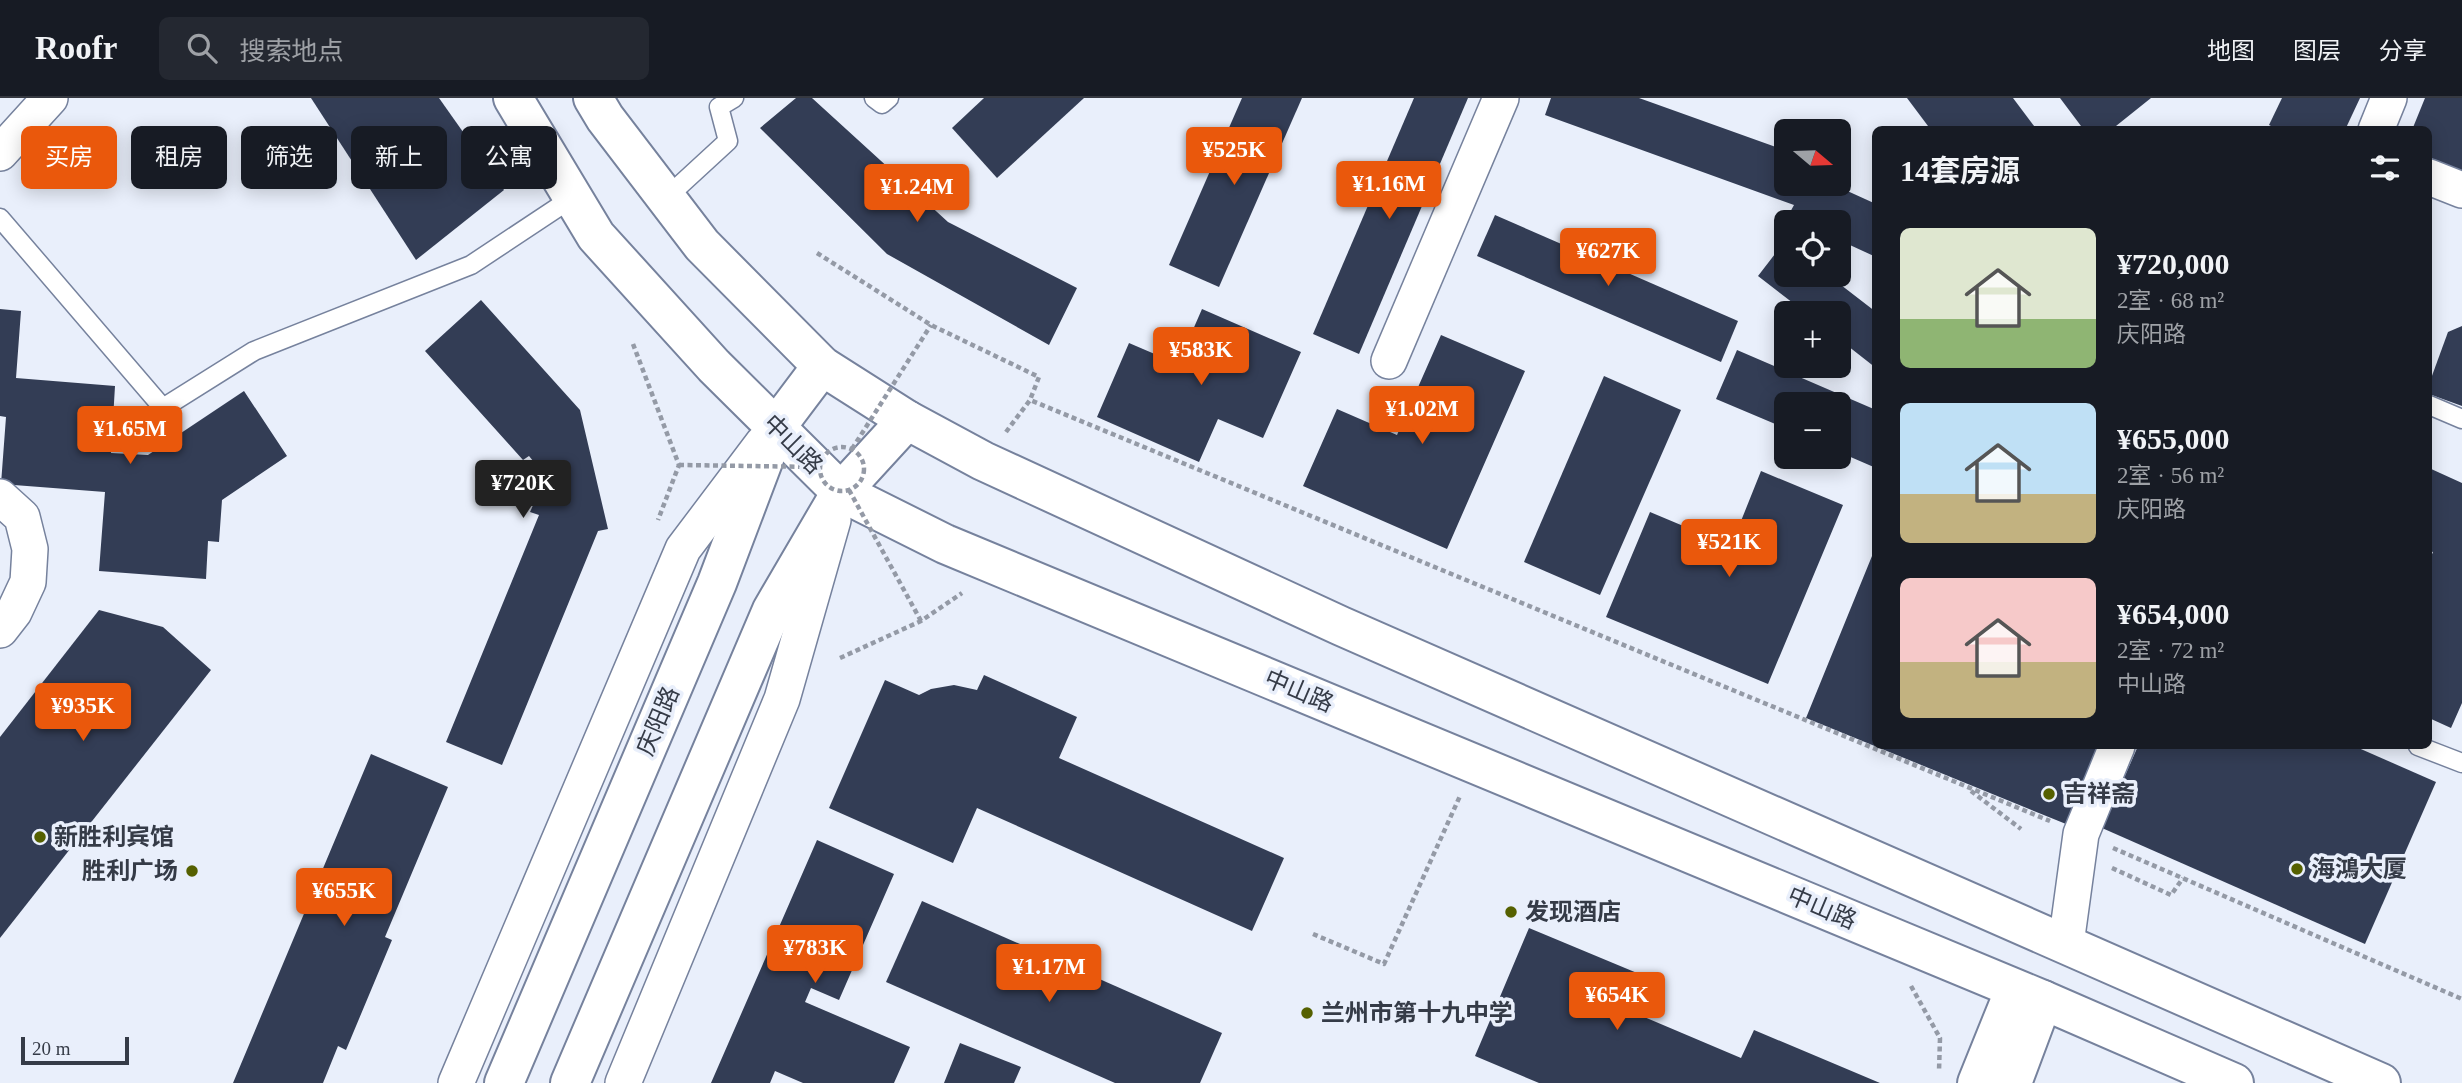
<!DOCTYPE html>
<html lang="zh">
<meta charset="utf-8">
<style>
:root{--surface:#171b24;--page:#242831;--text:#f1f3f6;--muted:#9ea1a6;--line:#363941;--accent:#ea580c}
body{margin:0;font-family:"Times New Roman","Noto Sans SC",serif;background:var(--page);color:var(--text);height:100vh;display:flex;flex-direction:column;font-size:26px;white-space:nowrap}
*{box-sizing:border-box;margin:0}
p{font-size:23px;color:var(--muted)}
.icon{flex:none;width:38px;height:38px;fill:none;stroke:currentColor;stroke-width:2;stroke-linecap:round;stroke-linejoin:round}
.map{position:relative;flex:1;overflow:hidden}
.drawer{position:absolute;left:1872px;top:28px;width:560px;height:623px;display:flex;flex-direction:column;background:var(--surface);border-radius:10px;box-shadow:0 4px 18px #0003}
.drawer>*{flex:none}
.guide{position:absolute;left:21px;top:28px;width:665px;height:63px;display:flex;gap:14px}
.needle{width:46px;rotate:109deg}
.fabs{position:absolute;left:1774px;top:21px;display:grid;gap:14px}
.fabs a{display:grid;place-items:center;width:77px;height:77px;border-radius:10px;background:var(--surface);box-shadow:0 4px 18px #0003;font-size:35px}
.scale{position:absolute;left:21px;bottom:18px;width:108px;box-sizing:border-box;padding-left:7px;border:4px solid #353b47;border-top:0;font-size:19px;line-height:24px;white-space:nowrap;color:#353b47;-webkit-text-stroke:5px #e9effb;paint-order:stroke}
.price{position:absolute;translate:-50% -60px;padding:0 16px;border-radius:7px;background:var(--accent);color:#fff;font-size:23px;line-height:46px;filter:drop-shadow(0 2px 4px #0008)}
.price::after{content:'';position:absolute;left:50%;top:42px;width:21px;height:16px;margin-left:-10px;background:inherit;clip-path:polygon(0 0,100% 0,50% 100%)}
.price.current{background:#222;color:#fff}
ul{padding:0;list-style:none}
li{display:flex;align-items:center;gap:21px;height:175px;padding:0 28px}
li span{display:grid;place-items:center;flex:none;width:196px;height:140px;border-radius:10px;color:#555}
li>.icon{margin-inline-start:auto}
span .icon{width:84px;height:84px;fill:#fffc;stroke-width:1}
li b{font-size:30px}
h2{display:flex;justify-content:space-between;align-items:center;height:84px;padding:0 28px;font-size:30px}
.chip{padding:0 24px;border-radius:10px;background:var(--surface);box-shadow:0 4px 18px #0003;font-size:24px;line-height:63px}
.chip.current{background:var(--accent);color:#fff}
header{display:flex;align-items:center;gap:42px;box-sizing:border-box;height:98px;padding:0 35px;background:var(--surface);border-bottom:2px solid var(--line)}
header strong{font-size:33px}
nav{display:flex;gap:38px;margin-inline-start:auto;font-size:24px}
.search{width:490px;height:63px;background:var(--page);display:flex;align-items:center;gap:18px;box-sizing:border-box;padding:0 24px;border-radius:10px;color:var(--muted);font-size:26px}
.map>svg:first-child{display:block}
.building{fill:#333d55}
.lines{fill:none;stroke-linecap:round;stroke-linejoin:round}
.service-casing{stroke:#76829d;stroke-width:21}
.minor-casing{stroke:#76829d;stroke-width:38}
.secondary-casing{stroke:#76829d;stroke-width:42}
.primary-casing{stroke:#76829d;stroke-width:42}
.path{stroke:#949aa6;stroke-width:4.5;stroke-dasharray:5 3.5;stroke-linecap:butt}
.service{stroke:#fff;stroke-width:18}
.minor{stroke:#fff;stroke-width:35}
.secondary{stroke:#fff;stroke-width:38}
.primary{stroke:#fff;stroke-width:38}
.path-bridge{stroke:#949aa6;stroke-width:4.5;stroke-dasharray:5 3.5;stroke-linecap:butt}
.poi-dot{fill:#556000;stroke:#e9effb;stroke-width:2.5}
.labels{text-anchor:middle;stroke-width:7;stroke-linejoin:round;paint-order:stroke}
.street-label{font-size:24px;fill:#353b47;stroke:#e9effb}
.poi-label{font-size:24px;font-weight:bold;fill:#353b47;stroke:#e9effb;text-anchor:start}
</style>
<header>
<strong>Roofr</strong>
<div class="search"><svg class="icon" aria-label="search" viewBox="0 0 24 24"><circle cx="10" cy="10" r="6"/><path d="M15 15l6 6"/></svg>搜索地点</div>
<nav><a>地图</a><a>图层</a><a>分享</a></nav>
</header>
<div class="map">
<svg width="2462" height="985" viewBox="0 0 2462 985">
<rect width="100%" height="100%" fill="#e9effb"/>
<!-- building -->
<g class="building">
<path d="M 311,0 L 439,0 L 504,92 L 416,162 Z"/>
<path d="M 796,0 L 812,0 L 948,124 L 1077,190 L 1049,247 L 887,156 L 760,30 Z"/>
<path d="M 984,0 L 1084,0 L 997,80 L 952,30 Z"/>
<path d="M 1242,0 L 1302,0 L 1219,189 L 1169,167 Z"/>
<path d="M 1414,0 L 1468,0 L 1359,256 L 1313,236 Z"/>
<path d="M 1551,0 L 1639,0 L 1787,53 L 1787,86 L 1832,86 L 1876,106 L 1876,159 L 1839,142 L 1839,124 L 1801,124 L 1788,118 L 1794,107 L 1545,17 Z"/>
<path d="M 1907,0 L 2013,0 L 2037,32 L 1931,32 Z"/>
<path d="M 2060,0 L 2151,0 L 2111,32 L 2084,32 Z"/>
<path d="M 2282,0 L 2360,0 L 2345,32 L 2279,32 L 2269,27 Z"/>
<path d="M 2425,0 L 2462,0 L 2462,74 L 2429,59 L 2429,32 L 2412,32 Z"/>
<path d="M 1495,117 L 1738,223 L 1721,264 L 1477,158 Z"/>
<path d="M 1785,143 L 1787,177 L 1828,177 L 1876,214 L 1876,270 L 1839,241 L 1839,215 L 1806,215 L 1758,178 Z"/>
<path d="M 481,202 L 580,312 L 608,431 L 598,433 L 502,667 L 446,644 L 539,417 L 530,414 L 539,394 L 544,396 L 538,369 L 529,358 L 523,362 L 425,253 Z"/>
<path d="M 0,211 L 21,213 L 16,280 L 115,288 L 111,355 L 148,357 L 244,293 L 287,358 L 222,402 L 219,444 L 208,443 L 206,481 L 99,473 L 105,394 L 1,386 L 6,319 L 0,318 Z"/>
<path d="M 1202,211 L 1301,254 L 1263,340 L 1218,321 L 1199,364 L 1097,319 L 1129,245 L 1178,266 Z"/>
<path d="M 2462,228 L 2462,308 L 2429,296 L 2429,286 L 2448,234 Z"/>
<path d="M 1441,237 L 1525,273 L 1447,451 L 1303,388 L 1337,311 L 1397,337 Z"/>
<path d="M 1737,252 L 1876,312 L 1876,370 L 1839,354 L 1839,306 L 1787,306 L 1787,331 L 1716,301 Z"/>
<path d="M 1604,278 L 1681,312 L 1600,497 L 1524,464 Z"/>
<path d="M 2429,370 L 2462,385 L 2462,605 L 2451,630 L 2429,620 L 2429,463 L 2433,454 L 2429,453 Z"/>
<path d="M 1761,373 L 1843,407 L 1768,586 L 1606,519 L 1650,414 L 1731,448 Z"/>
<path d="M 1872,458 L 1876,459 L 1876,648 L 2098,648 L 2066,726 L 1806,620 Z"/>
<path d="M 99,512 L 163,529 L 211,572 L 0,840 L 0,639 Z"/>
<path d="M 984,577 L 1077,619 L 1059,660 L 1284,760 L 1252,833 L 977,710 L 953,765 L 829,710 L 885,582 L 919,597 L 931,591 L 954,587 L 977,592 Z"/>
<path d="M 2138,648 L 2354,648 L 2436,684 L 2365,846 L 2102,730 Z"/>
<path d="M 371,656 L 448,689 L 385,839 L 392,842 L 346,952 L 338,948 L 323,985 L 233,985 Z"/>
<path d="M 817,742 L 894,776 L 839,902 L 811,890 L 805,904 L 910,949 L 894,985 L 803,985 L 775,973 L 770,985 L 711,985 Z"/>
<path d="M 922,803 L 1222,935 L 1200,985 L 1115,985 L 886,884 Z"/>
<path d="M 1529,830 L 1637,875 L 1623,910 L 1741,960 L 1754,932 L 1880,985 L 1539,985 L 1475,958 Z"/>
<path d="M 960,945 L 1021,969 L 1014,985 L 944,985 Z"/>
</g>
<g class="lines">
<!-- service casing -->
<g class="service-casing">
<g id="service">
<path d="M 874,0 L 882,6 L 889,0"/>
<path d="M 666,100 L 728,43 L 719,9 L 734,0"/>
<path d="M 0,120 L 163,310 L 254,253 L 471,167 L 572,100"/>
<path d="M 2429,307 L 2462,321"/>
<path d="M 2418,648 L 2462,665"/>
</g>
</g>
<!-- minor casing -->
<g class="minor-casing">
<g id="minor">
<path d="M 2376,32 L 2389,0"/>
<path d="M 0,55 L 50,0"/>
<path d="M 2429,79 L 2462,92"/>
<path d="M 1389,263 L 1501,0"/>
<path d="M 0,399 L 22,419 L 30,451 L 28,484 L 14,514 L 0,532"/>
<path d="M 2066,846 L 2081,736 L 2117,648"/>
<path d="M 456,985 L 683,451 L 763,345"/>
<path d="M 623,985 L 782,601 L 833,422"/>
</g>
</g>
<!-- secondary casing -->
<g class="secondary-casing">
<g id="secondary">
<path d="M 1977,985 L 2015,891"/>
<path d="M 2012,985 L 2043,902"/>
</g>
</g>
<!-- primary casing -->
<g class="primary-casing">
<g id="primary">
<path d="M 513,0 L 596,138 L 714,268 L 841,394 L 945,446 L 2043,902 L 2234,985"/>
<path d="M 593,0 L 605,20 L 702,147 L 822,268 L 907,322 L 983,363 L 1341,528 L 2381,985"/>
<path d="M 504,985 L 717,485 L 776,329 L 822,268"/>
<path d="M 570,985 L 772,512 L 841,394 L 907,322"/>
</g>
</g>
<!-- path -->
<g class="path">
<path d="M 817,155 L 931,227 L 1039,279 L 1030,302"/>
<path d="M 633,246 L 679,367 L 658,422"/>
<path d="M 1006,334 L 1030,302 L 2050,723"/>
<path d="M 840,560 L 921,523 L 962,495"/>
<path d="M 1971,693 L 2021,731"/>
<path d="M 2113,750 L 2462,901"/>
<path d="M 2112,770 L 2171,797 L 2183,780"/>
<path d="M 1313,836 L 1384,866 L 1460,698"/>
<path d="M 1911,888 L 1940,940 L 1939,973"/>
</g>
<!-- service -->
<use href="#service" class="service"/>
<!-- minor -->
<use href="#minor" class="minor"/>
<!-- secondary -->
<use href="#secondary" class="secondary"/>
<!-- primary -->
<use href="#primary" class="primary"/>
<!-- path-bridge -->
<g class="path-bridge">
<circle cx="842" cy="371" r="22"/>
<path d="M 852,351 L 931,227"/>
<path d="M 679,367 L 820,369"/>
<path d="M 849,392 L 921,523"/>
</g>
</g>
<!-- markers -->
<g class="poi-dot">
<circle cx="2049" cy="696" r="7"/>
<circle cx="40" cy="739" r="7"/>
<circle cx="2297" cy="771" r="7"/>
<circle cx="192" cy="773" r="7"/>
<circle cx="1511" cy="814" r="7"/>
<circle cx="1307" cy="915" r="7"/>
</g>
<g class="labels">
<!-- street labels -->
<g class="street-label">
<text transform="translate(793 346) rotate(45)" y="8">中山路</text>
<text transform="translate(1299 593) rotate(23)" y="8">中山路</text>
<text transform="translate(658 623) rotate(-67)" y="8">庆阳路</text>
<text transform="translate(1822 810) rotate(23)" y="8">中山路</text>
</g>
<!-- poi labels -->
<g class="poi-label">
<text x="2063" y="704">吉祥斋</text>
<text x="54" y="747">新胜利宾馆</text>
<text x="2311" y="779">海鴻大厦</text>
<text x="178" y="781" text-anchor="end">胜利广场</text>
<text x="1525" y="822">发现酒店</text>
<text x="1321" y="923">兰州市第十九中学</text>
</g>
</g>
</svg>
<div class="fabs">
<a><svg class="needle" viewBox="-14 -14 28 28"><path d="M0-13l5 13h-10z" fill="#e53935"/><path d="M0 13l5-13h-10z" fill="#9ea1a6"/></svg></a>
<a><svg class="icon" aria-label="locate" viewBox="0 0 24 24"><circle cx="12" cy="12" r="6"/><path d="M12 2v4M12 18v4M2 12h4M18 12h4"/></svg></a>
<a>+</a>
<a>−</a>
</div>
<div class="scale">20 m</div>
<b class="price" style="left:1234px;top:89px">¥525K</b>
<b class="price" style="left:1389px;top:123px">¥1.16M</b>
<b class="price" style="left:917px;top:126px">¥1.24M</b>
<b class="price" style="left:1608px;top:190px">¥627K</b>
<b class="price" style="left:1201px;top:289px">¥583K</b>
<b class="price" style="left:1422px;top:348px">¥1.02M</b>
<b class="price" style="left:130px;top:368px">¥1.65M</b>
<b class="price current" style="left:523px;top:422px">¥720K</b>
<b class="price" style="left:1729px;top:481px">¥521K</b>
<b class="price" style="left:83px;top:645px">¥935K</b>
<b class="price" style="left:344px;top:830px">¥655K</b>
<b class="price" style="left:815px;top:887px">¥783K</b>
<b class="price" style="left:1049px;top:906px">¥1.17M</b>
<b class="price" style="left:1617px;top:934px">¥654K</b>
<div class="guide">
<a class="chip current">买房</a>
<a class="chip">租房</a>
<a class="chip">筛选</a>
<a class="chip">新上</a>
<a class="chip">公寓</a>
</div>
<section class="drawer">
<h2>14套房源<svg class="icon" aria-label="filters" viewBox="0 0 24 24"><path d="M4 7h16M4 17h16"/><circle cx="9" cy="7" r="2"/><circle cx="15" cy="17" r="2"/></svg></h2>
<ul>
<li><span style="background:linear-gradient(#dfe7d0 65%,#8fb573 0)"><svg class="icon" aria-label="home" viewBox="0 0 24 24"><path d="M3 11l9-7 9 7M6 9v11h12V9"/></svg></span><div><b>¥720,000</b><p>2室 · 68 m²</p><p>庆阳路</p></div></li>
<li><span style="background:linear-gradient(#bfe0f5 65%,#c2b280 0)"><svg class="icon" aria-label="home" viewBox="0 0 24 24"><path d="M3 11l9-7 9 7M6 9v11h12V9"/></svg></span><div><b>¥655,000</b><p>2室 · 56 m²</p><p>庆阳路</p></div></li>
<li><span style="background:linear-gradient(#f6c9c9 60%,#c2b280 0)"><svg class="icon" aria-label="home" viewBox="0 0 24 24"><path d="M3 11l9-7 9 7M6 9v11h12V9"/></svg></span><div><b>¥654,000</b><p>2室 · 72 m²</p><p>中山路</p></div></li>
</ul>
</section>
</div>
